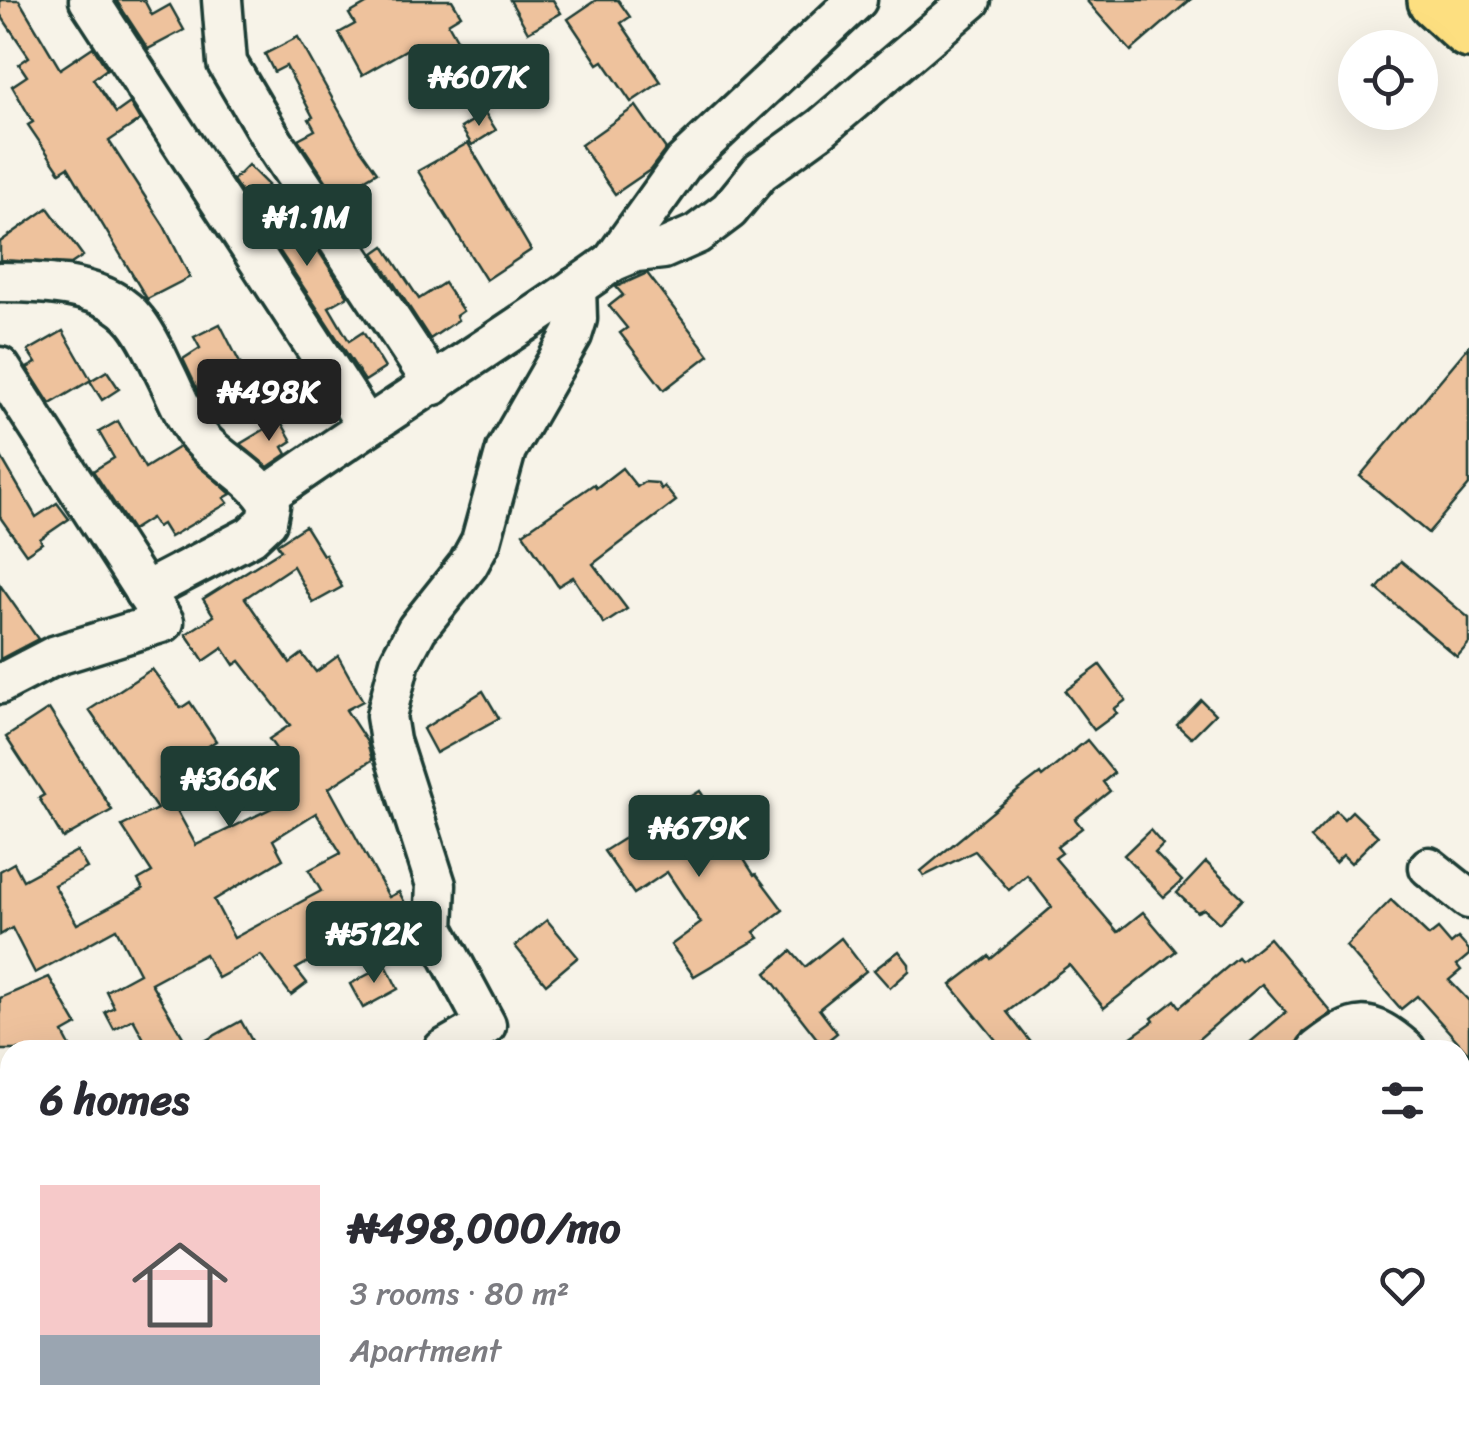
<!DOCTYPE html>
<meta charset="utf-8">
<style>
:root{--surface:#fff;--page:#f2f2f3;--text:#2b2b33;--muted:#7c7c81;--line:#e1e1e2;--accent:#1f3d34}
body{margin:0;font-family:Sriracha,sans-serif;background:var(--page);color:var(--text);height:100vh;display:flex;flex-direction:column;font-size:38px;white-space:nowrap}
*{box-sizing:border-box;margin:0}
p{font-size:32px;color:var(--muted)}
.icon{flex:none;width:55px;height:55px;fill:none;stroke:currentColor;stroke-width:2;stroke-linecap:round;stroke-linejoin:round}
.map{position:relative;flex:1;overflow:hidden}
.details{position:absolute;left:0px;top:1040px;width:1470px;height:392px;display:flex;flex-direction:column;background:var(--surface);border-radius:30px 30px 0 0;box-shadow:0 10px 40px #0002}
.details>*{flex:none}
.fabs{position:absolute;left:1338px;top:30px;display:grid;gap:20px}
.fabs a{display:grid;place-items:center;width:100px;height:100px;border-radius:50%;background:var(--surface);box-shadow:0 10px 40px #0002;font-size:50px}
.price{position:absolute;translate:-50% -85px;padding:0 22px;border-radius:10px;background:var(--accent);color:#fff;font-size:32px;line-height:65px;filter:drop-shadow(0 2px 5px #0008)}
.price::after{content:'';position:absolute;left:50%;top:60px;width:30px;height:22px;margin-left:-15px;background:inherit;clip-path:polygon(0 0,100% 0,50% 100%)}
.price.selected{background:#222;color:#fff}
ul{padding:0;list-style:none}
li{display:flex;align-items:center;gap:30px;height:250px;padding:0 40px}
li+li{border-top:2px solid var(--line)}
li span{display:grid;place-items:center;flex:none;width:280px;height:200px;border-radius:0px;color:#555}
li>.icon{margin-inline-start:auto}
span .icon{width:120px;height:120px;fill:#fffc;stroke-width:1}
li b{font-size:42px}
h2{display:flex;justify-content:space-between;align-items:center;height:120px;padding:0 40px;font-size:42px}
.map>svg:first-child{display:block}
.building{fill:#eec29d;stroke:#1f3d34;stroke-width:2.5;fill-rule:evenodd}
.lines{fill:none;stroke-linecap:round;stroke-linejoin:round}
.minor-casing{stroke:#1f3d34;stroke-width:45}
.highway-casing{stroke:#1f3d34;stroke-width:62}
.minor{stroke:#f7f3e8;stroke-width:38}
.highway{stroke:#fddf80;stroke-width:55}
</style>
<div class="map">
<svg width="1469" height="1432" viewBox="0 0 1469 1432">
<rect width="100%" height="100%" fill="#f7f3e8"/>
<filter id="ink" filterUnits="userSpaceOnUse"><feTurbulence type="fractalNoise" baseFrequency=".01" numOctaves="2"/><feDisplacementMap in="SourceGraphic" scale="20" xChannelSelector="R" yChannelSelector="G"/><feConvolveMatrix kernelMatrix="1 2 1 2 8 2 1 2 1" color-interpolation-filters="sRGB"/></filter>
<g filter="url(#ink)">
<!-- building -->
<g class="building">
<path d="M 0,0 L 19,0 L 60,69 L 93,47 L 107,69 L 93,79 L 116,113 L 130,103 L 140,120 L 109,141 L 164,226 L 190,277 L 147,299 L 68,167 L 60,172 L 28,125 L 33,122 L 12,86 L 27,76 L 19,64 L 29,57 L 0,14 Z"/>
<path d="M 116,0 L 144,0 L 152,15 L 170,5 L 184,30 L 148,49 Z"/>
<path d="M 373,0 L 452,0 L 461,15 L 448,23 L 462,48 L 424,70 L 411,47 L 362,75 L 339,33 L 355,24 L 349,14 Z"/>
<path d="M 510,0 L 553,0 L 561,13 L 528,32 Z"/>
<path d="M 596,0 L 618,0 L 630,17 L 621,23 L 661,82 L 631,102 L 603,61 L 598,64 L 568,19 Z"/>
<path d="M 1086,0 L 1190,0 L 1131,51 Z"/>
<path d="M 298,37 L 360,148 L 377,172 L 357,184 L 364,197 L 345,209 L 298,139 L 315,130 L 309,119 L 313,117 L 286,66 L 274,72 L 265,54 Z"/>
<path d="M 636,106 L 666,149 L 650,170 L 615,194 L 581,145 Z"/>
<path d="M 485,113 L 496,130 L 472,145 L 461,128 Z"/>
<path d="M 468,143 L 531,250 L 486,280 L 418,171 Z"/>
<path d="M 248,165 L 268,185 L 264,188 L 288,227 L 301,224 L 348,296 L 329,307 L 349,341 L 363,332 L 385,368 L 365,381 L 233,180 Z"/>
<path d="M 48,208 L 83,256 L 71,264 L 0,260 L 0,242 Z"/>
<path d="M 384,246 L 419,299 L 444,283 L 463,311 L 456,316 L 458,320 L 430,339 L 374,253 Z"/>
<path d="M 647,273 L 709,355 L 664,390 L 620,333 L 627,328 L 609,306 L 623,295 L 616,287 Z"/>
<path d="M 220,324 L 243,369 L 216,383 L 219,387 L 202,399 L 183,359 L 200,348 L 194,337 Z"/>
<path d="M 63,331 L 91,380 L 50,404 L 27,368 L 36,363 L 28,351 Z"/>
<path d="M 1469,346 L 1469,485 L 1428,533 L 1360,476 Z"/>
<path d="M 107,371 L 119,389 L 102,400 L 90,381 Z"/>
<path d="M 280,420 L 292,441 L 283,447 L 287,454 L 268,467 L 240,444 Z"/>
<path d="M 118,421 L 145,468 L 179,447 L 231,494 L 224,498 L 228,503 L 170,537 L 162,524 L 157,527 L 151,518 L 132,530 L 93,471 L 114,458 L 99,432 Z"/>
<path d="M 0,455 L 36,517 L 57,503 L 69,519 L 40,539 L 42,543 L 26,554 L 0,517 Z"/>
<path d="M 622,468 L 637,487 L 644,482 L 657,483 L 661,489 L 664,486 L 676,501 L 593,564 L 627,609 L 604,624 L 573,577 L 558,586 L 523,533 L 594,484 L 596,488 Z"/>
<path d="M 305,526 L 323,555 L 325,554 L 342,587 L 313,603 L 293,566 L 245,598 L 290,663 L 302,654 L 316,672 L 338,656 L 363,701 L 346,710 L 367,742 L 372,760 L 329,788 L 389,897 L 399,892 L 412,916 L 412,922 L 402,927 L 414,946 L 371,972 L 353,937 L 296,969 L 307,983 L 291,995 L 261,955 L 218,978 L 205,954 L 151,983 L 190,1049 L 241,1021 L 257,1050 L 150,1050 L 133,1019 L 114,1029 L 105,1012 L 114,1007 L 106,991 L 139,973 L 116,929 L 35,973 L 12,928 L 0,935 L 0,871 L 14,863 L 23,880 L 77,851 L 87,868 L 54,885 L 77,924 L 143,889 L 138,880 L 152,872 L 122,826 L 157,809 L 89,710 L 152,669 L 181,708 L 190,702 L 216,741 L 160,779 L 196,845 L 288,800 L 265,767 L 281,756 L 269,739 L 290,725 L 240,661 L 234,665 L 223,648 L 204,661 L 186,634 L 214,616 L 203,599 L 281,550 L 277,544 ZM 316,813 L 341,853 L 309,870 L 321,891 L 234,938 L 214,900 L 283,859 L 273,840 Z"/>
<path d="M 1401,561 L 1469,618 L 1469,643 L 1457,657 L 1377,589 Z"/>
<path d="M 0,585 L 38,639 L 0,659 Z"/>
<path d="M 1100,665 L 1126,700 L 1114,709 L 1117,713 L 1094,730 L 1065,691 Z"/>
<path d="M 483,691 L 499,718 L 436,753 L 423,729 Z"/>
<path d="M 1201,700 L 1215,714 L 1191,738 L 1177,725 Z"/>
<path d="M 49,709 L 112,810 L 63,838 L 39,798 L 44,795 L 6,737 Z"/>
<path d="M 1087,740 L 1114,773 L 1103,782 L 1110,791 L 1075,819 L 1082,828 L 1057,847 L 1062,853 L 1055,858 L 1118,932 L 1143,912 L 1176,951 L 1104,1008 L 1069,965 L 1007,1012 L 1037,1050 L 1004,1050 L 951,985 L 989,956 L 991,959 L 1052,907 L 1027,875 L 1009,890 L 975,851 L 924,876 L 921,871 L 1019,790 L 1040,774 L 1042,777 Z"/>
<path d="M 700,791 L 754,875 L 756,874 L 783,910 L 754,932 L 759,938 L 694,976 L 671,945 L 701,923 L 667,872 L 634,894 L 604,851 Z"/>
<path d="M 1336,811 L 1344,819 L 1352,811 L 1378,836 L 1351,863 L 1343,855 L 1335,863 L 1310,838 Z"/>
<path d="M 1150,830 L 1163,845 L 1155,853 L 1182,881 L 1164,897 L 1124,855 Z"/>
<path d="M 1206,862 L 1243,898 L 1219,923 L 1204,909 L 1197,912 L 1177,893 Z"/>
<path d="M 1391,900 L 1429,936 L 1438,929 L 1451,944 L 1458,938 L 1469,950 L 1469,955 L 1457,965 L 1461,970 L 1449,980 L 1469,1001 L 1469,1054 L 1417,996 L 1401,1009 L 1346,946 Z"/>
<path d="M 547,920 L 578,957 L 546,984 L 515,946 Z"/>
<path d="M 841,938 L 866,971 L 819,1009 L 837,1033 L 822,1045 L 766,973 L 791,951 L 805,967 Z"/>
<path d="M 1269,938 L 1332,1013 L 1303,1033 L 1295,1050 L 1241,1050 L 1286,1012 L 1262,984 L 1186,1050 L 1113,1050 L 1154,1021 L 1152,1018 L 1175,1000 L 1180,1007 L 1238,958 L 1241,961 Z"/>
<path d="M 899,951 L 909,964 L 909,971 L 890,988 L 874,970 Z"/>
<path d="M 386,965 L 398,989 L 363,1008 L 350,984 Z"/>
<path d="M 49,977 L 77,1025 L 63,1033 L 72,1050 L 0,1050 L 0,998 Z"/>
</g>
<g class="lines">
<!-- minor casing -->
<g class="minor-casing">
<g id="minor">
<path d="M 89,0 L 366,425"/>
<path d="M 222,0 L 227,63 L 274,143 L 434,385"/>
<path d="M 612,262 L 683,163 L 857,0"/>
<path d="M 0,282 C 44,282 108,284 136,321 C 149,337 157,357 166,375 C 175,393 183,414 194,430 C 216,461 254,474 270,505 L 267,521 L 251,536 L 144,592"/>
<path d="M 0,367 L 164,622 L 54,656 L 0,684"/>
<path d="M 266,496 C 380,415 499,343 612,262 L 636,252 L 663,249 L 697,234 L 729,210 L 760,172 L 821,128 L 971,0"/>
<path d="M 1429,867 L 1469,899"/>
<path d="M 443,1050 L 486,1025 L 434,928 L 436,885 L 390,741 L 386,716 L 400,661 L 417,629 L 468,565 L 481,541 L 506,450 L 572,335 L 577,319 L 576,287"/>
<path d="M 1317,1050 C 1356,1020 1368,1017 1406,1050"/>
<path d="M 1460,1093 L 1469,1100"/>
<path d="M 0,1298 L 10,1293"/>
<path d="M 141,1422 L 146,1432"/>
<path d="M 575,1422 L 577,1432"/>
<path d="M 620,1422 L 628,1432"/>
<path d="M 1026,1422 L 1036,1432"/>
<path d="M 79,1432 L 100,1422"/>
</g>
</g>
<!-- highway casing -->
<g class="highway-casing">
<path id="highway" d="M 1436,0 L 1469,30"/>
</g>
<!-- minor -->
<use href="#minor" class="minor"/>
<!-- highway -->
<use href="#highway" class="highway"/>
</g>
</g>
</svg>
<div class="fabs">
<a><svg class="icon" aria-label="locate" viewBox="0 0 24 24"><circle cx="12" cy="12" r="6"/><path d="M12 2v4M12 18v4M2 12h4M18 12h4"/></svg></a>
</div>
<b class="price" style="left:479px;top:129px">₦607K</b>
<b class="price" style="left:307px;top:269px">₦1.1M</b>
<b class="price selected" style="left:269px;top:444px">₦498K</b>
<b class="price" style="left:230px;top:831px">₦366K</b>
<b class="price" style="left:699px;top:880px">₦679K</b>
<b class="price" style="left:374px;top:986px">₦512K</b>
<section class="details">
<h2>6 homes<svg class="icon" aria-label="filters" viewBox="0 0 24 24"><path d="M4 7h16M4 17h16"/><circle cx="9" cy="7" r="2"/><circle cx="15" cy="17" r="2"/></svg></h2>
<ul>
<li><span style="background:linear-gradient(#f6c9c9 75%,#9aa5b1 0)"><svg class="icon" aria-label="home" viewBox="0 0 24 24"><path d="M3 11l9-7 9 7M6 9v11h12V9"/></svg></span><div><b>₦498,000/mo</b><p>3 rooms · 80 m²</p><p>Apartment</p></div><svg class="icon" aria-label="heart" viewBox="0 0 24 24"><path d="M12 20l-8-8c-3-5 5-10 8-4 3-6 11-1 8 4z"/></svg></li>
</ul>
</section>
</div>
